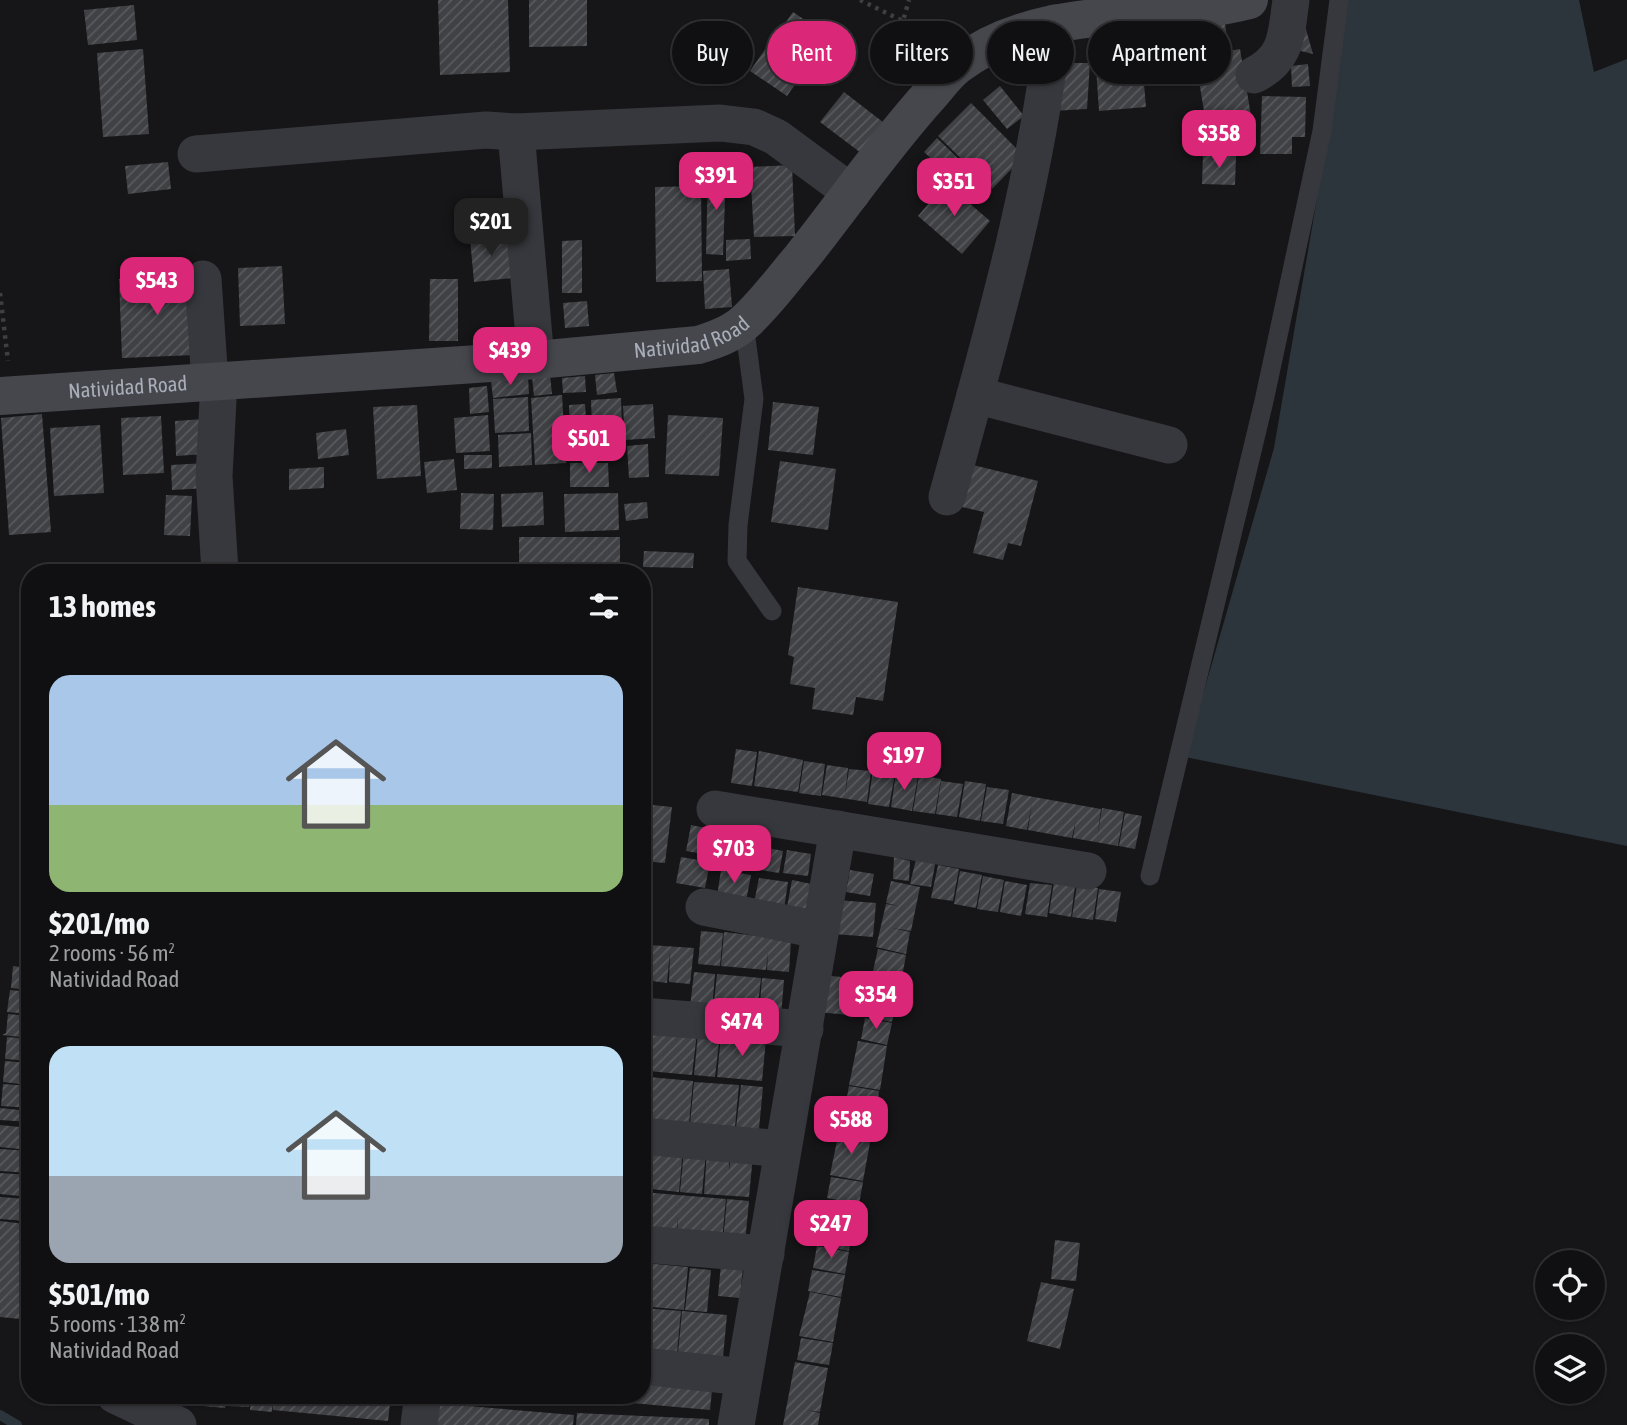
<!DOCTYPE html>
<meta charset="utf-8">
<style>
:root{--surface:#101012;--page:#1e1e20;--text:#f1f3f6;--muted:#9c9d9f;--line:#303032;--accent:#db2777}
body{margin:0;font-family:"Asap Condensed",sans-serif;background:var(--page);color:var(--text);height:100vh;display:flex;flex-direction:column;font-size:26px;white-space:nowrap}
*{box-sizing:border-box;margin:0}
p{font-size:23px;color:var(--muted)}
.icon{flex:none;width:38px;height:38px;fill:none;stroke:currentColor;stroke-width:2;stroke-linecap:round;stroke-linejoin:round}
.map{position:relative;flex:1;overflow:hidden}
.drawer{position:absolute;left:21px;top:564px;width:630px;height:840px;display:flex;flex-direction:column;background:var(--surface);border-radius:28px;box-shadow:0 2px 5px #0004,0 0 0 2px var(--line)}
.drawer>*{flex:none}
.hud{position:absolute;left:672px;top:21px;width:665px;height:63px;display:flex;gap:14px}
.tools{position:absolute;left:1535px;top:1250px;display:grid;gap:14px}
.tools a{display:grid;place-items:center;width:70px;height:70px;border-radius:50%;background:var(--surface);box-shadow:0 2px 5px #0004,0 0 0 2px var(--line);font-size:35px}
.price{position:absolute;translate:-50% -60px;padding:0 16px;border-radius:14px;background:var(--accent);color:#fff;font-size:23px;line-height:46px;filter:drop-shadow(0 2px 4px #0008)}
.price::after{content:'';position:absolute;left:50%;top:42px;width:21px;height:16px;margin-left:-10px;background:inherit;clip-path:polygon(0 0,100% 0,50% 100%)}
.price.selected{background:#222;color:#fff}
ul{padding:0;list-style:none}
li{display:grid;align-content:center;gap:14px;height:371px;padding:0 28px}
li span{display:grid;place-items:center;height:217px;border-radius:21px;color:#555}
li>.icon{margin-inline-start:auto}
span .icon{width:126px;height:126px;fill:#fffc;stroke-width:1}
li b{font-size:30px}
h2{display:flex;justify-content:space-between;align-items:center;height:84px;padding:0 28px;font-size:30px}
.tag{padding:0 24px;border-radius:32px;background:var(--surface);box-shadow:0 2px 5px #0004,0 0 0 2px var(--line);font-size:24px;line-height:63px}
.tag.selected{background:var(--accent);color:#fff}
.map>svg:first-child{display:block}
.water{fill:#2c353c}
.lines{fill:none;stroke-linecap:round;stroke-linejoin:round}
.stream{stroke:#2c353c;stroke-width:10}
.building{fill:url(#building-hatch)}
.path{stroke:#3d3f44;stroke-width:4.5;stroke-dasharray:3.5 5;stroke-linecap:butt}
.lane{stroke:#37383d;stroke-width:19}
.street{stroke:#37383d;stroke-width:37}
.secondary{stroke:#45474d;stroke-width:38}
.labels{text-anchor:middle;stroke-width:5;stroke-linejoin:round;paint-order:stroke}
.street-label{font-size:21px;fill:#a8adb8;stroke:#111113}
</style>
<div class="map">
<svg width="1627" height="1425" viewBox="0 0 1627 1425">
<defs>
<pattern id="building-hatch" width="6" height="6" patternUnits="userSpaceOnUse" patternTransform="scale(1.75)"><rect width="6" height="6" fill="#404145"/><path d="M-1 1l2-2M0 6l6-6M5 7l2-2" fill="none" stroke="#595a5e"/></pattern>
</defs>
<rect width="100%" height="100%" fill="#161618"/>
<!-- water -->
<path class="water" d="M 1344,0 L 1579,0 L 1594,72 L 1627,59 L 1627,846 L 1185,757 L 1274,448 L 1324,158 Z"/>
<g class="lines">
<!-- stream -->
<path class="stream" d="M 0,1415 L 17,1425"/>
</g>
<!-- building -->
<g class="building">
<path d="M 438,0 L 508,0 L 510,72 L 440,75 Z"/>
<path d="M 529,0 L 587,0 L 587,46 L 529,47 Z"/>
<path d="M 134,5 L 137,40 L 88,45 L 84,10 Z"/>
<path d="M 793,12 L 821,31 L 802,59 L 773,40 Z"/>
<path d="M 1224,17 L 1228,45 L 1184,52 L 1179,24 Z"/>
<path d="M 1305,26 L 1313,54 L 1297,50 Z"/>
<path d="M 771,41 L 808,66 L 787,96 L 750,71 Z"/>
<path d="M 143,49 L 149,134 L 103,137 L 97,53 Z"/>
<path d="M 1141,49 L 1146,107 L 1099,111 L 1095,53 Z"/>
<path d="M 1240,49 L 1251,116 L 1206,123 L 1195,57 Z"/>
<path d="M 1062,63 L 1090,63 L 1087,109 L 1052,111 Z"/>
<path d="M 1308,64 L 1310,86 L 1292,87 L 1291,66 Z"/>
<path d="M 1000,86 L 1024,116 L 1007,129 L 983,100 Z"/>
<path d="M 844,92 L 888,126 L 865,156 L 820,122 Z"/>
<path d="M 1262,96 L 1306,97 L 1305,137 L 1292,137 L 1292,154 L 1260,154 Z"/>
<path d="M 971,103 L 1024,156 L 992,189 L 938,136 Z"/>
<path d="M 1254,125 L 1256,146 L 1231,149 L 1228,127 Z"/>
<path d="M 937,138 L 964,164 L 951,177 L 924,152 Z"/>
<path d="M 1203,155 L 1236,156 L 1235,185 L 1202,184 Z"/>
<path d="M 168,162 L 171,189 L 128,194 L 125,166 Z"/>
<path d="M 792,165 L 795,236 L 754,237 L 750,167 Z"/>
<path d="M 708,170 L 726,171 L 723,255 L 706,254 Z"/>
<path d="M 946,183 L 990,221 L 962,254 L 918,216 Z"/>
<path d="M 701,186 L 702,281 L 656,282 L 655,187 Z"/>
<path d="M 509,234 L 513,278 L 474,282 L 470,238 Z"/>
<path d="M 750,239 L 751,259 L 726,261 L 726,240 Z"/>
<path d="M 582,240 L 582,293 L 562,293 L 562,241 Z"/>
<path d="M 282,266 L 285,324 L 240,326 L 238,268 Z"/>
<path d="M 729,269 L 732,307 L 705,309 L 703,271 Z"/>
<path d="M 192,276 L 195,355 L 122,358 L 119,279 Z"/>
<path d="M 430,279 L 458,279 L 458,341 L 429,341 Z"/>
<path d="M 587,301 L 589,326 L 565,328 L 563,303 Z"/>
<path d="M 614,373 L 617,392 L 597,395 L 595,375 Z"/>
<path d="M 550,375 L 552,394 L 534,396 L 532,377 Z"/>
<path d="M 585,376 L 586,392 L 563,393 L 562,378 Z"/>
<path d="M 528,377 L 529,394 L 493,398 L 491,381 Z"/>
<path d="M 487,386 L 489,412 L 470,414 L 469,388 Z"/>
<path d="M 562,395 L 566,463 L 535,465 L 531,398 Z"/>
<path d="M 528,397 L 529,431 L 495,433 L 493,399 Z"/>
<path d="M 621,398 L 622,427 L 592,428 L 591,400 Z"/>
<path d="M 773,402 L 819,407 L 813,455 L 768,450 Z"/>
<path d="M 585,404 L 587,430 L 570,431 L 569,405 Z"/>
<path d="M 653,404 L 655,438 L 625,440 L 623,406 Z"/>
<path d="M 417,405 L 421,476 L 377,479 L 373,407 Z"/>
<path d="M 42,414 L 51,532 L 9,535 L 1,418 Z"/>
<path d="M 488,415 L 490,451 L 456,453 L 454,418 Z"/>
<path d="M 668,415 L 723,418 L 719,476 L 665,474 Z"/>
<path d="M 161,416 L 164,473 L 123,475 L 121,418 Z"/>
<path d="M 204,419 L 205,454 L 176,456 L 175,421 Z"/>
<path d="M 100,425 L 104,493 L 54,496 L 50,428 Z"/>
<path d="M 346,429 L 349,455 L 318,459 L 316,433 Z"/>
<path d="M 596,430 L 597,459 L 571,460 L 570,432 Z"/>
<path d="M 620,431 L 622,457 L 601,459 L 599,433 Z"/>
<path d="M 531,433 L 532,465 L 499,467 L 498,435 Z"/>
<path d="M 648,444 L 649,477 L 629,478 L 627,446 Z"/>
<path d="M 464,455 L 492,455 L 492,468 L 464,469 Z"/>
<path d="M 454,459 L 457,490 L 427,493 L 424,462 Z"/>
<path d="M 780,461 L 836,469 L 828,530 L 771,522 Z"/>
<path d="M 206,463 L 208,488 L 172,490 L 171,465 Z"/>
<path d="M 570,463 L 608,463 L 609,487 L 570,487 Z"/>
<path d="M 973,465 L 1038,481 L 1021,546 L 1008,543 L 1003,560 L 973,553 L 984,512 L 962,507 Z"/>
<path d="M 324,467 L 324,488 L 289,490 L 289,469 Z"/>
<path d="M 543,492 L 544,525 L 502,527 L 501,494 Z"/>
<path d="M 461,493 L 494,494 L 493,530 L 460,529 Z"/>
<path d="M 618,493 L 619,530 L 565,532 L 564,494 Z"/>
<path d="M 166,495 L 192,496 L 190,536 L 164,535 Z"/>
<path d="M 647,502 L 648,518 L 626,521 L 624,504 Z"/>
<path d="M 519,537 L 620,537 L 620,569 L 519,568 Z"/>
<path d="M 644,551 L 694,553 L 693,568 L 643,567 Z"/>
<path d="M 798,587 L 898,602 L 883,701 L 856,697 L 853,715 L 812,709 L 815,688 L 790,684 L 794,657 L 788,655 Z"/>
<path d="M 736,749 L 757,752 L 752,786 L 731,783 Z"/>
<path d="M 759,751 L 803,760 L 798,792 L 754,786 Z"/>
<path d="M 804,761 L 825,764 L 821,796 L 799,793 Z"/>
<path d="M 827,765 L 848,768 L 845,796 L 849,769 L 871,771 L 867,802 L 822,795 Z"/>
<path d="M 873,770 L 895,774 L 889,807 L 868,804 Z"/>
<path d="M 896,773 L 918,776 L 912,811 L 891,807 Z"/>
<path d="M 919,775 L 941,779 L 935,814 L 913,811 Z"/>
<path d="M 941,781 L 963,784 L 957,817 L 936,814 Z"/>
<path d="M 965,781 L 986,784 L 980,821 L 959,817 Z"/>
<path d="M 987,787 L 1009,790 L 1003,824 L 981,821 Z"/>
<path d="M 1012,793 L 1101,809 L 1097,839 L 1102,808 L 1124,812 L 1118,846 L 1073,838 L 1076,819 L 1072,838 L 1028,830 L 1032,803 L 1027,830 L 1006,826 Z"/>
<path d="M 642,804 L 672,807 L 665,863 L 642,861 Z"/>
<path d="M 1125,813 L 1142,816 L 1135,849 L 1119,846 Z"/>
<path d="M 691,825 L 720,831 L 715,856 L 686,851 Z"/>
<path d="M 729,838 L 753,842 L 749,864 L 725,860 Z"/>
<path d="M 759,846 L 783,851 L 779,873 L 755,869 Z"/>
<path d="M 787,850 L 811,854 L 808,876 L 783,873 Z"/>
<path d="M 917,855 L 936,859 L 931,887 L 910,884 Z"/>
<path d="M 681,857 L 710,862 L 705,888 L 676,883 Z"/>
<path d="M 894,857 L 910,861 L 909,881 L 893,879 Z"/>
<path d="M 938,865 L 959,869 L 953,901 L 931,898 Z"/>
<path d="M 721,870 L 751,875 L 746,901 L 717,896 Z"/>
<path d="M 850,870 L 874,874 L 870,896 L 846,892 Z"/>
<path d="M 960,871 L 982,875 L 976,908 L 954,904 Z"/>
<path d="M 983,876 L 1004,880 L 998,912 L 977,909 Z"/>
<path d="M 759,878 L 788,882 L 784,909 L 754,903 Z"/>
<path d="M 792,880 L 821,886 L 816,912 L 787,907 Z"/>
<path d="M 891,881 L 920,887 L 911,931 L 892,928 L 910,932 L 906,954 L 876,947 L 886,904 L 899,906 L 886,903 Z"/>
<path d="M 1005,881 L 1027,885 L 1021,916 L 1000,912 Z"/>
<path d="M 1054,882 L 1075,886 L 1071,917 L 1049,913 Z"/>
<path d="M 1030,883 L 1052,885 L 1047,917 L 1025,914 Z"/>
<path d="M 1077,885 L 1098,888 L 1093,920 L 1072,917 Z"/>
<path d="M 1099,889 L 1121,892 L 1116,922 L 1095,919 Z"/>
<path d="M 837,900 L 876,903 L 873,937 L 834,934 Z"/>
<path d="M 701,931 L 723,933 L 720,966 L 698,964 Z"/>
<path d="M 724,932 L 791,940 L 789,972 L 767,970 L 768,952 L 766,970 L 721,966 Z"/>
<path d="M 642,944 L 647,945 L 644,979 L 642,979 Z"/>
<path d="M 649,945 L 694,948 L 690,984 L 669,982 L 670,951 L 667,983 L 645,980 Z"/>
<path d="M 878,949 L 906,955 L 902,977 L 873,971 Z"/>
<path d="M 13,966 L 30,968 L 30,990 L 11,988 Z"/>
<path d="M 694,972 L 715,974 L 712,1010 L 690,1008 Z"/>
<path d="M 873,972 L 901,978 L 896,999 L 879,996 L 896,1000 L 892,1022 L 863,1016 Z"/>
<path d="M 717,974 L 761,978 L 757,1015 L 713,1011 Z"/>
<path d="M 820,975 L 853,978 L 850,1015 L 816,1012 Z"/>
<path d="M 762,978 L 784,980 L 781,1017 L 759,1015 Z"/>
<path d="M 10,990 L 30,992 L 30,1014 L 7,1012 Z"/>
<path d="M 8,1014 L 30,1016 L 30,1038 L 2,1035 L 6,1033 Z"/>
<path d="M 865,1018 L 892,1023 L 887,1045 L 861,1039 Z"/>
<path d="M 642,1028 L 651,1029 L 647,1071 L 642,1071 Z"/>
<path d="M 652,1029 L 697,1033 L 692,1075 L 648,1071 Z"/>
<path d="M 698,1033 L 720,1035 L 715,1077 L 694,1075 Z"/>
<path d="M 721,1035 L 766,1039 L 762,1081 L 717,1077 Z"/>
<path d="M 7,1037 L 30,1039 L 30,1061 L 5,1059 Z"/>
<path d="M 858,1041 L 887,1046 L 880,1090 L 849,1085 Z"/>
<path d="M 5,1061 L 30,1063 L 30,1085 L 3,1082 Z"/>
<path d="M 642,1077 L 648,1077 L 644,1113 L 642,1113 Z"/>
<path d="M 649,1077 L 693,1081 L 689,1124 L 645,1119 Z"/>
<path d="M 694,1082 L 739,1085 L 735,1127 L 690,1124 Z"/>
<path d="M 3,1084 L 30,1086 L 30,1108 L 1,1106 Z"/>
<path d="M 741,1085 L 763,1087 L 759,1129 L 736,1128 Z"/>
<path d="M 849,1086 L 879,1091 L 876,1113 L 845,1107 Z"/>
<path d="M 0,1108 L 30,1111 L 30,1122 L 0,1120 Z"/>
<path d="M 845,1109 L 876,1114 L 871,1136 L 841,1130 Z"/>
<path d="M 0,1125 L 30,1128 L 30,1150 L 0,1147 Z"/>
<path d="M 839,1131 L 871,1137 L 863,1181 L 830,1175 Z"/>
<path d="M 642,1146 L 683,1149 L 679,1192 L 642,1188 Z"/>
<path d="M 0,1149 L 30,1151 L 30,1173 L 0,1171 Z"/>
<path d="M 684,1150 L 706,1152 L 702,1194 L 680,1192 Z"/>
<path d="M 707,1151 L 729,1153 L 729,1171 L 731,1153 L 753,1155 L 749,1197 L 704,1194 Z"/>
<path d="M 0,1173 L 30,1175 L 29,1197 L 0,1194 Z"/>
<path d="M 831,1177 L 863,1182 L 859,1204 L 827,1198 Z"/>
<path d="M 642,1192 L 726,1199 L 722,1241 L 677,1237 L 678,1216 L 676,1237 L 642,1234 Z"/>
<path d="M 0,1197 L 29,1199 L 27,1221 L 0,1219 Z"/>
<path d="M 727,1199 L 749,1201 L 745,1243 L 723,1241 Z"/>
<path d="M 827,1201 L 857,1207 L 853,1228 L 840,1226 L 853,1229 L 849,1251 L 817,1245 Z"/>
<path d="M 0,1221 L 25,1224 L 19,1281 L 30,1295 L 30,1320 L 0,1317 Z"/>
<path d="M 1055,1240 L 1080,1243 L 1076,1281 L 1051,1279 Z"/>
<path d="M 817,1246 L 849,1252 L 845,1274 L 813,1268 Z"/>
<path d="M 722,1254 L 744,1256 L 740,1298 L 718,1296 Z"/>
<path d="M 644,1263 L 688,1267 L 684,1310 L 642,1306 Z"/>
<path d="M 690,1268 L 711,1270 L 707,1312 L 685,1310 Z"/>
<path d="M 812,1270 L 845,1275 L 841,1297 L 808,1291 Z"/>
<path d="M 1041,1282 L 1074,1289 L 1060,1349 L 1027,1341 Z"/>
<path d="M 810,1292 L 841,1298 L 833,1342 L 799,1336 Z"/>
<path d="M 642,1308 L 681,1311 L 677,1353 L 642,1350 Z"/>
<path d="M 682,1311 L 727,1315 L 723,1357 L 678,1353 Z"/>
<path d="M 801,1338 L 833,1343 L 829,1365 L 797,1360 Z"/>
<path d="M 795,1362 L 828,1368 L 820,1412 L 807,1410 L 820,1413 L 818,1425 L 783,1425 Z"/>
<path d="M 642,1374 L 713,1380 L 710,1410 L 565,1397 L 642,1395 Z"/>
<path d="M 139,1395 L 178,1395 L 177,1405 Z"/>
<path d="M 182,1395 L 227,1395 L 225,1408 L 181,1404 Z"/>
<path d="M 228,1395 L 250,1395 L 249,1407 L 227,1406 Z"/>
<path d="M 251,1395 L 273,1395 L 272,1412 L 250,1410 Z"/>
<path d="M 274,1395 L 391,1395 L 388,1421 L 273,1410 Z"/>
<path d="M 432,1403 L 574,1415 L 573,1425 L 430,1425 Z"/>
<path d="M 577,1413 L 709,1419 L 709,1425 L 576,1425 Z"/>
</g>
<g class="lines">
<!-- path -->
<g class="path">
<path d="M 860,0 L 903,21 L 909,0"/>
<path d="M 0,293 L 8,361"/>
</g>
<!-- lane -->
<g class="lane">
<path d="M 744,323 L 754,399 L 738,525 L 737,561 L 772,611"/>
<path d="M 1150,876 L 1264,401 L 1322,131 L 1339,0"/>
</g>
<!-- street -->
<g class="street">
<path d="M 1254,75 C 1288,58 1286,34 1291,0"/>
<path d="M 516,132 L 720,123 L 754,127 L 776,137 L 852,193"/>
<path d="M 196,154 L 486,130 L 516,132 L 536,360"/>
<path d="M 203,279 L 210,382"/>
<path d="M 219,381 L 214,476 L 220,572"/>
<path d="M 975,395 L 1169,445"/>
<path d="M 947,497 C 990,341 1036,184 1054,23"/>
<path d="M 715,809 L 1088,871"/>
<path d="M 704,907 L 819,930"/>
<path d="M 642,1016 L 805,1029"/>
<path d="M 642,1136 L 783,1149"/>
<path d="M 642,1244 L 766,1254"/>
<path d="M 642,1366 L 744,1377"/>
<path d="M 115,1395 L 178,1425"/>
<path d="M 419,1425 L 423,1395"/>
<path d="M 736,1425 L 838,829"/>
</g>
<!-- secondary -->
<path class="secondary" id="s1" d="M 0,396 L 536,360 L 698,345 C 715,340 732,334 745,322 C 766,303 783,279 801,258 C 844,204 883,147 929,96 C 938,86 947,73 958,65 C 1043,0 1153,25 1249,0"/>
</g>
<g class="labels">
<!-- street labels -->
<g class="street-label">
<text dy="7" stroke="none"><textPath href="#s1" startOffset="695">Natividad Road</textPath></text>
<text dy="7" stroke="none"><textPath href="#s1" startOffset="128">Natividad Road</textPath></text>
</g>
</g>
</svg>
<div class="tools">
<a><svg class="icon" aria-label="locate" viewBox="0 0 24 24"><circle cx="12" cy="12" r="6"/><path d="M12 2v4M12 18v4M2 12h4M18 12h4"/></svg></a>
<a><svg class="icon" aria-label="layers" viewBox="0 0 24 24"><path d="M12 4l9 5-9 5-9-5zM3 14l9 5 9-5"/></svg></a>
</div>
<b class="price" style="left:1219px;top:170px">$358</b>
<b class="price" style="left:716px;top:212px">$391</b>
<b class="price" style="left:954px;top:218px">$351</b>
<b class="price selected" style="left:491px;top:258px">$201</b>
<b class="price" style="left:157px;top:317px">$543</b>
<b class="price" style="left:510px;top:387px">$439</b>
<b class="price" style="left:589px;top:475px">$501</b>
<b class="price" style="left:904px;top:792px">$197</b>
<b class="price" style="left:734px;top:885px">$703</b>
<b class="price" style="left:876px;top:1031px">$354</b>
<b class="price" style="left:742px;top:1058px">$474</b>
<b class="price" style="left:851px;top:1156px">$588</b>
<b class="price" style="left:831px;top:1260px">$247</b>
<div class="hud">
<a class="tag">Buy</a>
<a class="tag selected">Rent</a>
<a class="tag">Filters</a>
<a class="tag">New</a>
<a class="tag">Apartment</a>
</div>
<section class="drawer">
<h2>13 homes<svg class="icon" aria-label="filters" viewBox="0 0 24 24"><path d="M4 7h16M4 17h16"/><circle cx="9" cy="7" r="2"/><circle cx="15" cy="17" r="2"/></svg></h2>
<ul>
<li><span style="background:linear-gradient(#a9c7e8 60%,#8fb573 0)"><svg class="icon" aria-label="home" viewBox="0 0 24 24"><path d="M3 11l9-7 9 7M6 9v11h12V9"/></svg></span><div><b>$201/mo</b><p>2 rooms · 56 m²</p><p>Natividad Road</p></div></li>
<li><span style="background:linear-gradient(#bfe0f5 60%,#9aa5b1 0)"><svg class="icon" aria-label="home" viewBox="0 0 24 24"><path d="M3 11l9-7 9 7M6 9v11h12V9"/></svg></span><div><b>$501/mo</b><p>5 rooms · 138 m²</p><p>Natividad Road</p></div></li>
</ul>
</section>
</div>
